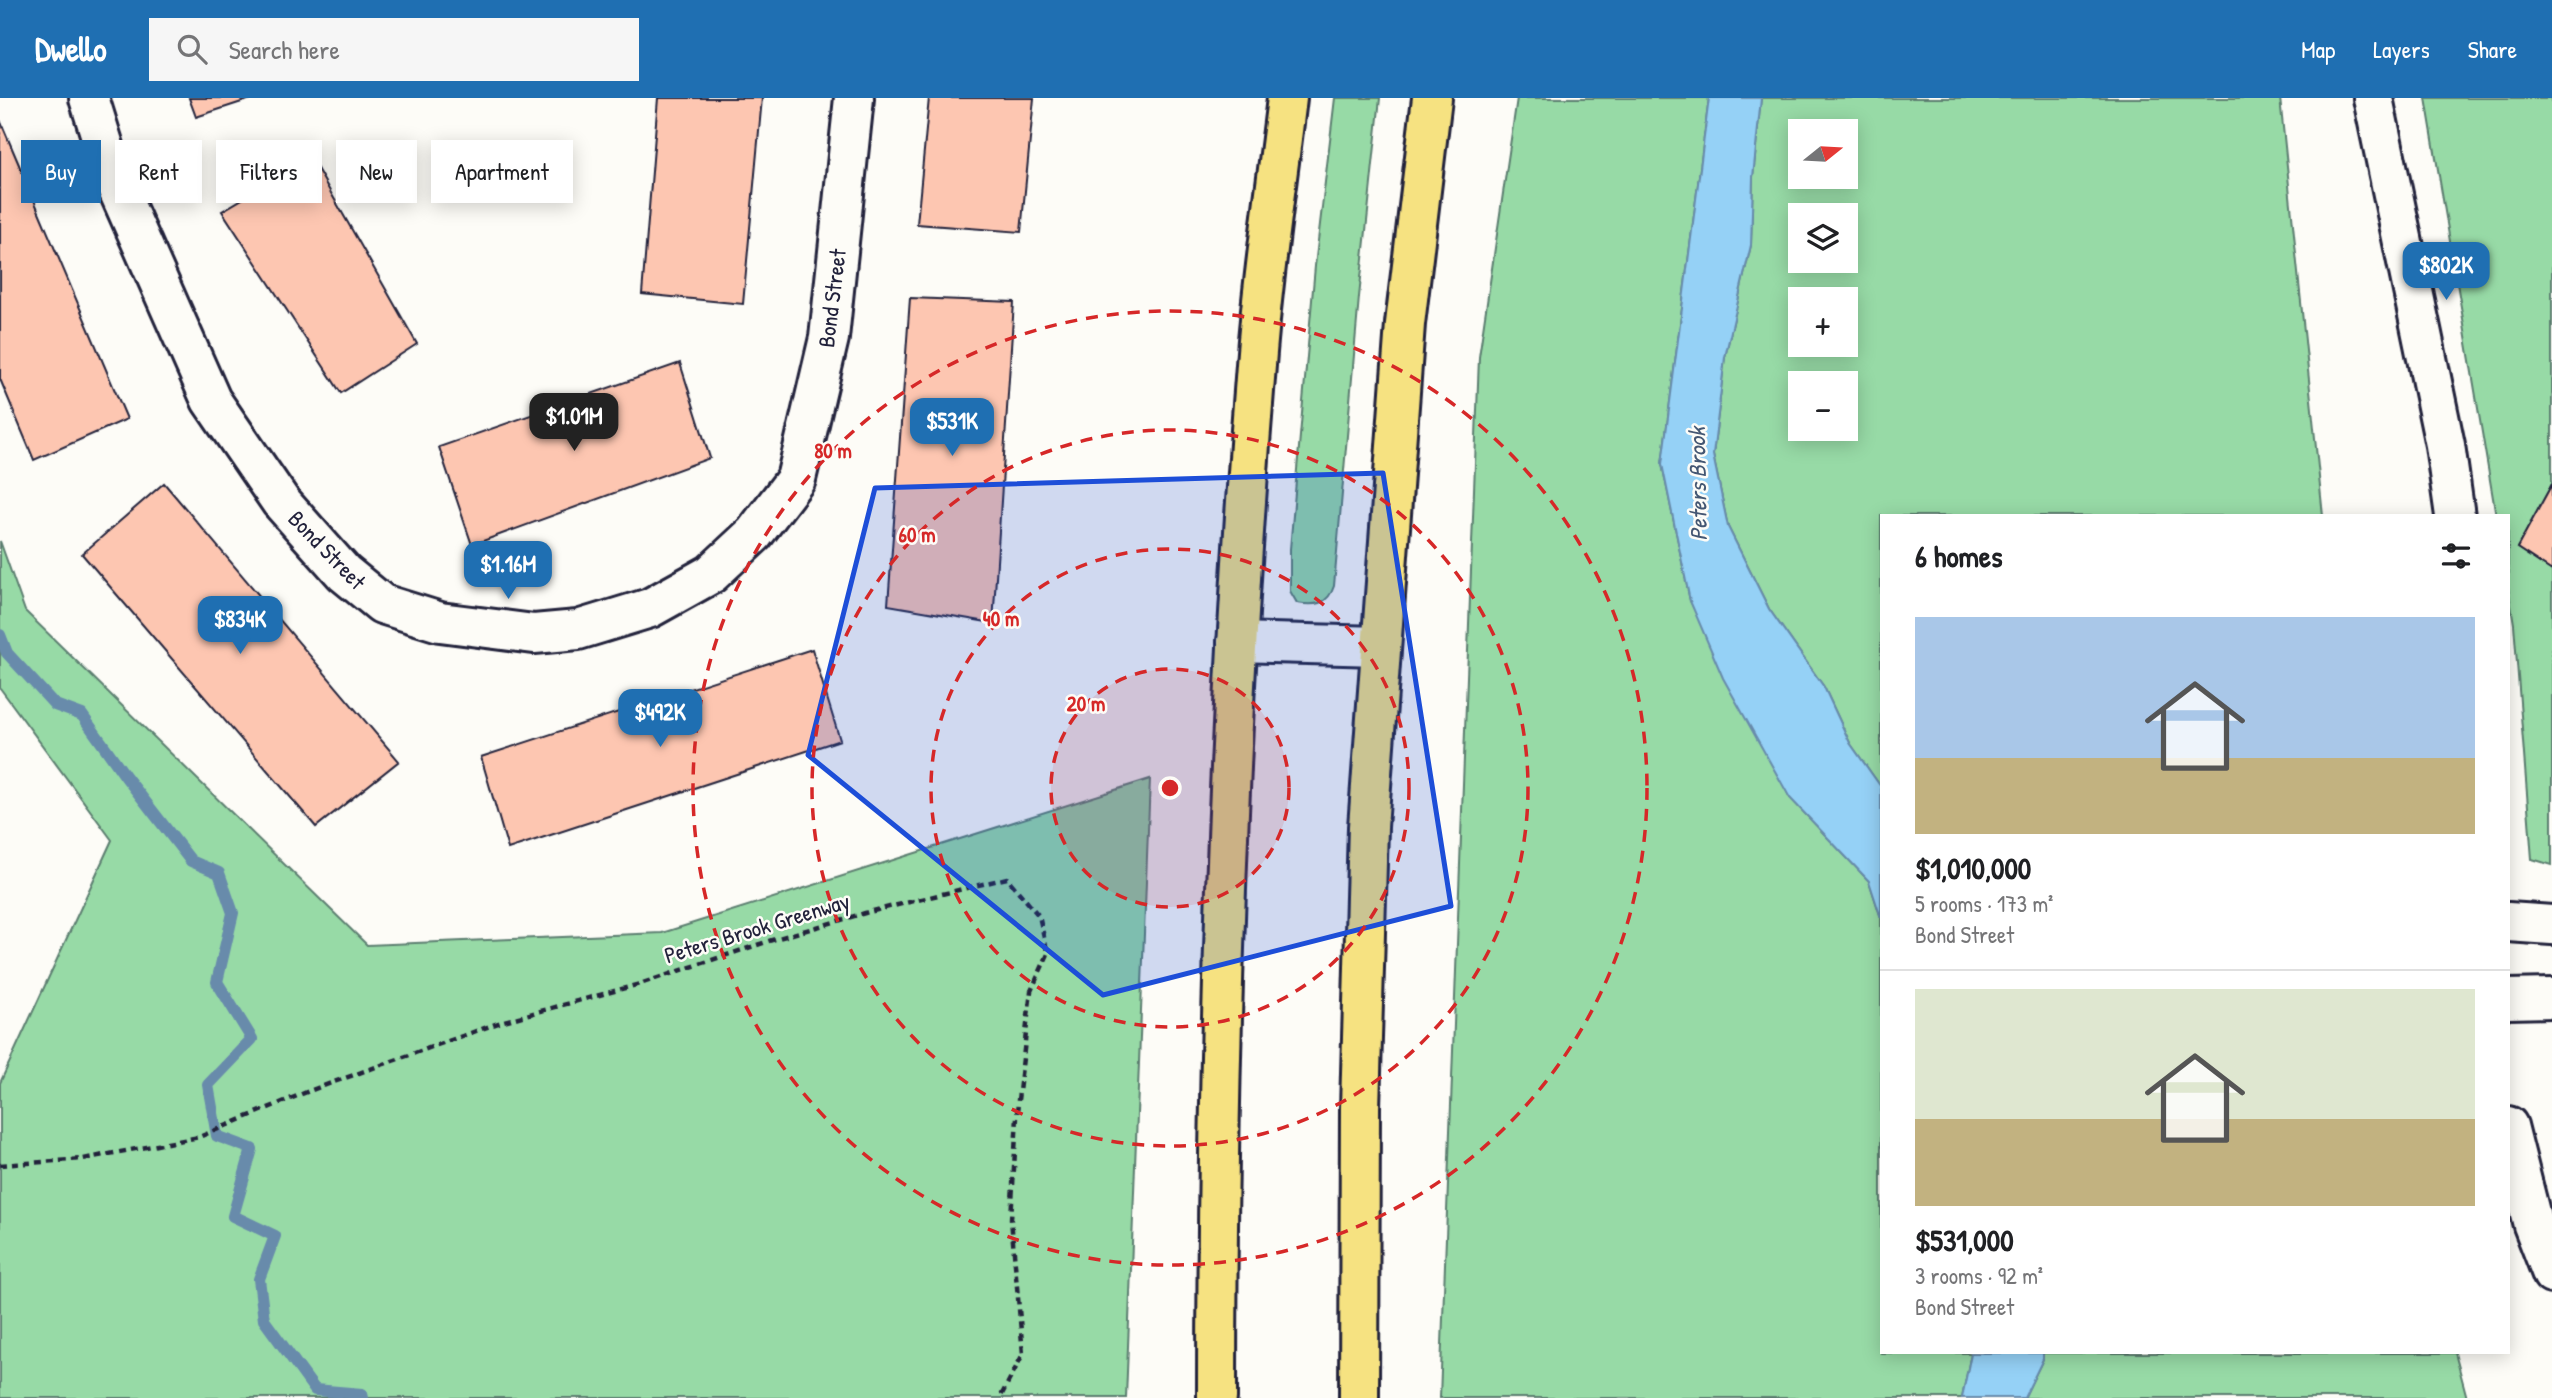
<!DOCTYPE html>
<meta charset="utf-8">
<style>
:root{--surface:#fff;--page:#f6f6f6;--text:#202124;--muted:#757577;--line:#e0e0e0;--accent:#1f6fb2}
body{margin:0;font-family:"Patrick Hand",sans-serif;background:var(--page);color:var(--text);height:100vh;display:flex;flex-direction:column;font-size:26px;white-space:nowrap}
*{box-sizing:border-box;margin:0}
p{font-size:23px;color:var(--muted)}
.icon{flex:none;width:38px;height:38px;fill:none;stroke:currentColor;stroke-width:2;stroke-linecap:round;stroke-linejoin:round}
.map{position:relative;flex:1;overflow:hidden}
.panel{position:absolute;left:1880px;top:416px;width:630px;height:840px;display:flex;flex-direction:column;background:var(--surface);border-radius:0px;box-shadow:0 4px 18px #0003}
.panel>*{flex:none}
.hud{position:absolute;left:21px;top:42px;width:665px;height:63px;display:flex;gap:14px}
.needle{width:46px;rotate:72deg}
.controls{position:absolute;left:1788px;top:21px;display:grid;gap:14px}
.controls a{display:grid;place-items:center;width:70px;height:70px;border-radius:0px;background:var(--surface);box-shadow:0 4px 18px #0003;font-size:35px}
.price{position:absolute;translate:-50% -60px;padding:0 16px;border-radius:14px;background:var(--accent);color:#fff;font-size:23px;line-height:46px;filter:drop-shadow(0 2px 4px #0008)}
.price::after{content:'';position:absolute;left:50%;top:42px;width:21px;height:16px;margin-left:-10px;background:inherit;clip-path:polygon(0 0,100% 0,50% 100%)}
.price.current{background:#222;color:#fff}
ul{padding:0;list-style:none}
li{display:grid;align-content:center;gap:14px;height:371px;padding:0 35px}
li+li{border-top:2px solid var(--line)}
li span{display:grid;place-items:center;height:217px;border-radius:0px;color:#555}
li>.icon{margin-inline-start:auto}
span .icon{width:126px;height:126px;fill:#fffc;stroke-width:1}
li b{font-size:30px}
h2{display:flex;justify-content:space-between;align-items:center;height:84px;padding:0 35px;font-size:30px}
.tag{padding:0 24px;border-radius:0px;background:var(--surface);box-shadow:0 4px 18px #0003;font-size:24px;line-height:63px}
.tag.current{background:var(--accent);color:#fff}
header{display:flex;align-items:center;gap:42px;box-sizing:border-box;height:98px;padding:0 35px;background:var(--accent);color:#fff}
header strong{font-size:33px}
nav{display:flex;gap:38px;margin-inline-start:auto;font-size:24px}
.search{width:490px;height:63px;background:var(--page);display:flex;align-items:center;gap:18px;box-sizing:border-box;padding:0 24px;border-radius:0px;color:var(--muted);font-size:26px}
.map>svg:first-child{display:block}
.green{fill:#97daa6;stroke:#5c7e70;stroke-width:2;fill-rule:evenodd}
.water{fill:#95d1f6;stroke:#678bab;stroke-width:2}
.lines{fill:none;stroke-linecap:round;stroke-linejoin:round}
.stream{stroke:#678bab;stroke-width:12}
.building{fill:#fdc6b1;stroke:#22223b;stroke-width:2}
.minor-casing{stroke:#22223b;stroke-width:44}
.highway-casing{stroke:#22223b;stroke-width:44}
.path{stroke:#22223b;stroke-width:4.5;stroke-dasharray:7 5;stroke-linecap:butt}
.minor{stroke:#fdfcf7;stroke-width:38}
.highway{stroke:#f6e281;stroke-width:38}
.marked{fill:#1d4ed8;fill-opacity:0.2;stroke:#1d4ed8;stroke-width:5;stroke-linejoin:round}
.ring{fill:none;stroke:#d62828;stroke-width:3.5;stroke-dasharray:12 9}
.labels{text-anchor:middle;stroke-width:5;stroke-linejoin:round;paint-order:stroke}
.street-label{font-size:23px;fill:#22223b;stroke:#fdfcf7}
.water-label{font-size:24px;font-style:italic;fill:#445773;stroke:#fdfcf7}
.centre{fill:#d62828;stroke:#fdfcf7;stroke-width:3.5}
.ring-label{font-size:21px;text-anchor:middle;font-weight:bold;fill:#d62828;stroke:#fdfcf7;stroke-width:5;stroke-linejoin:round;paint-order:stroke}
</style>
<header>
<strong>Dwello</strong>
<div class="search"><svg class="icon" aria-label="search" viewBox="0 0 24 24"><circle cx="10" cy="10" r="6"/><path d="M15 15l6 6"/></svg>Search here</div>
<nav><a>Map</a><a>Layers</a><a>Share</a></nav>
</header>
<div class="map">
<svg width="2552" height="1300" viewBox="0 0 2552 1300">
<rect width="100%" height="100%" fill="#fdfcf7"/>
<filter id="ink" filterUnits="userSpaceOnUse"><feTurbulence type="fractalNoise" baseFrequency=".0143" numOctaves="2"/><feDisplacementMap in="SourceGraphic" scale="14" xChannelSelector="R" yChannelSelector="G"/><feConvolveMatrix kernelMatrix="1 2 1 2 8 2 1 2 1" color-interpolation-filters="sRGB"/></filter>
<g filter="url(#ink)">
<!-- green -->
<g class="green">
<path d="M 1335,0 L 1380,0 L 1359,199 L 1334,488 C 1328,507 1315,508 1297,505 L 1290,493 L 1290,451 L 1315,168 Z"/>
<path d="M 1517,0 L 1709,0 L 1662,366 L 1690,503 L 1790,700 L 1869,783 L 1881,820 L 1881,1255 L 1971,1255 L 1962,1300 L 1440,1300 L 1479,259 Z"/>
<path d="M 1761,0 L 2280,0 L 2323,418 L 1881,418 L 1881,689 L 1850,645 L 1824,589 L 1769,511 L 1728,429 L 1713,357 L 1725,259 L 1751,147 L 1753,79 ZM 1801,33 L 1846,33 L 1846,79 L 1801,79 ZM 1801,117 L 1846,117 L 1846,163 L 1801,163 ZM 1801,201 L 1846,201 L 1846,247 L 1801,247 ZM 1801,285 L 1846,285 L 1846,331 L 1801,331 Z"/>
<path d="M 2426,0 L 2552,0 L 2552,386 L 2517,450 L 2552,473 L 2552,767 L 2532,761 L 2514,526 L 2508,489 L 2508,418 L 2496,418 Z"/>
<path d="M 0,443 L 25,513 L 367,847 L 662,835 L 1150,681 L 1126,1300 L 0,1300 L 0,985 L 112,742 L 0,590 Z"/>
<path d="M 2043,1255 L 2455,1255 L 2467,1300 L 2024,1300 L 2043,1261 Z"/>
</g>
<!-- water -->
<g class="water">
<path d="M 1709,0 L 1761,0 L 1753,79 L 1751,147 L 1725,259 L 1713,357 L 1728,429 L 1769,511 L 1824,589 L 1850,645 L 1881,689 L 1881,820 L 1869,783 L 1790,700 L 1723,580 L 1690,503 L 1662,366 Z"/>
<path d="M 1971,1255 L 2043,1255 L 2043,1261 L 2024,1300 L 1962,1300 Z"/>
</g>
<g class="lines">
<!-- stream -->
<path class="stream" d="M 0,537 L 7,555 L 55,607 L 82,617 L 126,679 L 191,763 L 219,775 L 233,815 L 217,884 L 252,941 L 208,987 L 217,1038 L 252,1051 L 233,1118 L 275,1138 L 259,1181 L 264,1222 L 315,1292 L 362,1296 L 363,1300"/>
</g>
<!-- building -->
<g class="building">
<path d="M 189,0 L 254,0 L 196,19 Z"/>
<path d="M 658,0 L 762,0 L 743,206 L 642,196 Z"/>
<path d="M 929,0 L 1034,0 L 1021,134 L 917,126 Z"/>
<path d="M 0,22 L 127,321 L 34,362 L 0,281 Z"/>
<path d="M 311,60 L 417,246 L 341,295 L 222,113 Z"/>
<path d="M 910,200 L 1014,204 L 993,525 L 888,507 Z"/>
<path d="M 680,265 L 710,360 L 472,447 L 439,349 Z"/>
<path d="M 164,385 L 399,663 L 316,729 L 82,456 Z"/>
<path d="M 2552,386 L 2552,473 L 2517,450 Z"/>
<path d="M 812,551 L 840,642 L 508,751 L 481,659 Z"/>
</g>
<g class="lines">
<!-- minor casing -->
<g class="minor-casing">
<g id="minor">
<path d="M 89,0 L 116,87 L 211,302 L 281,404 L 344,475 L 382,506 L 440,524 L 534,536 L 578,532 L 650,510 L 711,476 L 754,436 L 796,381 L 829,240 L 854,0"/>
<path d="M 2373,0 L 2445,347 L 2455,418"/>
<path d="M 1237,544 L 1380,548"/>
<path d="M 2508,824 L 2552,827"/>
<path d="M 2508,901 L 2552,900"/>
<path d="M 2508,1028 L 2533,1127 L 2552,1176"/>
</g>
</g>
<!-- highway casing -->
<g class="highway-casing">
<g id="highway">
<path d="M 1217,1300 C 1217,951 1229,602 1257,254 C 1264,169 1277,84 1287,0"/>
<path d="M 1359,1300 L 1360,1010 L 1368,729 L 1405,226 L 1432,0"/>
</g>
</g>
<!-- path -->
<path class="path" d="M 0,1067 L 83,1061 L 199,1039 L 309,993 L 504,923 L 640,886 L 772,842 L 865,815 L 1007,780 L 1039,818 L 1048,856 L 1031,893 L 1018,1002 L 1011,1121 L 1023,1256 L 1000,1300"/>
<!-- minor -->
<use href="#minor" class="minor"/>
<!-- highway -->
<use href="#highway" class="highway"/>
</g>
</g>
<!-- marked area -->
<path class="marked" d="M 1383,375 L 1451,808 L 1103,897 L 808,657 L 875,390 Z"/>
<!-- distance rings -->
<circle cx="1170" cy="690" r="119" fill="#d62828" fill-opacity=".12"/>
<g class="ring">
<circle cx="1170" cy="690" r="119"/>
<circle cx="1170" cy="690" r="239"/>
<circle cx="1170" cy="690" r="358"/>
<circle cx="1170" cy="690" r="477"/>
</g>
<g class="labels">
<!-- street labels -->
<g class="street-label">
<text transform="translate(832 200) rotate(-83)" y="8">Bond Street</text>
<text transform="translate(327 452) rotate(46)" y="8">Bond Street</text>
<text transform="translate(757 830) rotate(-17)" y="8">Peters Brook Greenway</text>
</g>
<!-- water labels -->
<g class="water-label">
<text transform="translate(1698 386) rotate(-91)" y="8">Peters Brook</text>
</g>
</g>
<circle cx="1170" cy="690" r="10" class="centre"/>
<g class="ring-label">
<text x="833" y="360">80 m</text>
<text x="917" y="444">60 m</text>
<text x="1001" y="528">40 m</text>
<text x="1086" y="613">20 m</text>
</g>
</svg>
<div class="controls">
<a><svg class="needle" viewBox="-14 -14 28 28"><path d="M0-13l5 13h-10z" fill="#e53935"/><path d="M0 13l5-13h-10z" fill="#757577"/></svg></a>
<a><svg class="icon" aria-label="layers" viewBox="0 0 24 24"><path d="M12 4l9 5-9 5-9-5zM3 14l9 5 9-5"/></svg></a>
<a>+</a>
<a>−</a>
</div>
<b class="price" style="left:2446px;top:204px">$802K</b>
<b class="price current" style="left:574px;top:355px">$1.01M</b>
<b class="price" style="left:952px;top:360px">$531K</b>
<b class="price" style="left:508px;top:503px">$1.16M</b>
<b class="price" style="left:240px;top:558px">$834K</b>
<b class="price" style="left:660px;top:651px">$492K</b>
<div class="hud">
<a class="tag current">Buy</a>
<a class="tag">Rent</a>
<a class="tag">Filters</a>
<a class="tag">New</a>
<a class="tag">Apartment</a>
</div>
<section class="panel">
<h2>6 homes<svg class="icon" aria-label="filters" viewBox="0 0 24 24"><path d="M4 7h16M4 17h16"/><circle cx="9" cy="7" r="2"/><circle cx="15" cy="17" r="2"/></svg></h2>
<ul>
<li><span style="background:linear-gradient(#a9c7e8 65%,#c2b280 0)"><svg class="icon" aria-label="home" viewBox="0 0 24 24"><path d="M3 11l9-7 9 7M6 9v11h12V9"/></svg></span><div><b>$1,010,000</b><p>5 rooms · 173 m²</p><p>Bond Street</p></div></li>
<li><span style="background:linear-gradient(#dfe7d0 60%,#c2b280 0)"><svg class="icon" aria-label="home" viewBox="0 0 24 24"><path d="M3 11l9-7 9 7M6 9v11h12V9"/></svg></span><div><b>$531,000</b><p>3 rooms · 92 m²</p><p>Bond Street</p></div></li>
</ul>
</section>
</div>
